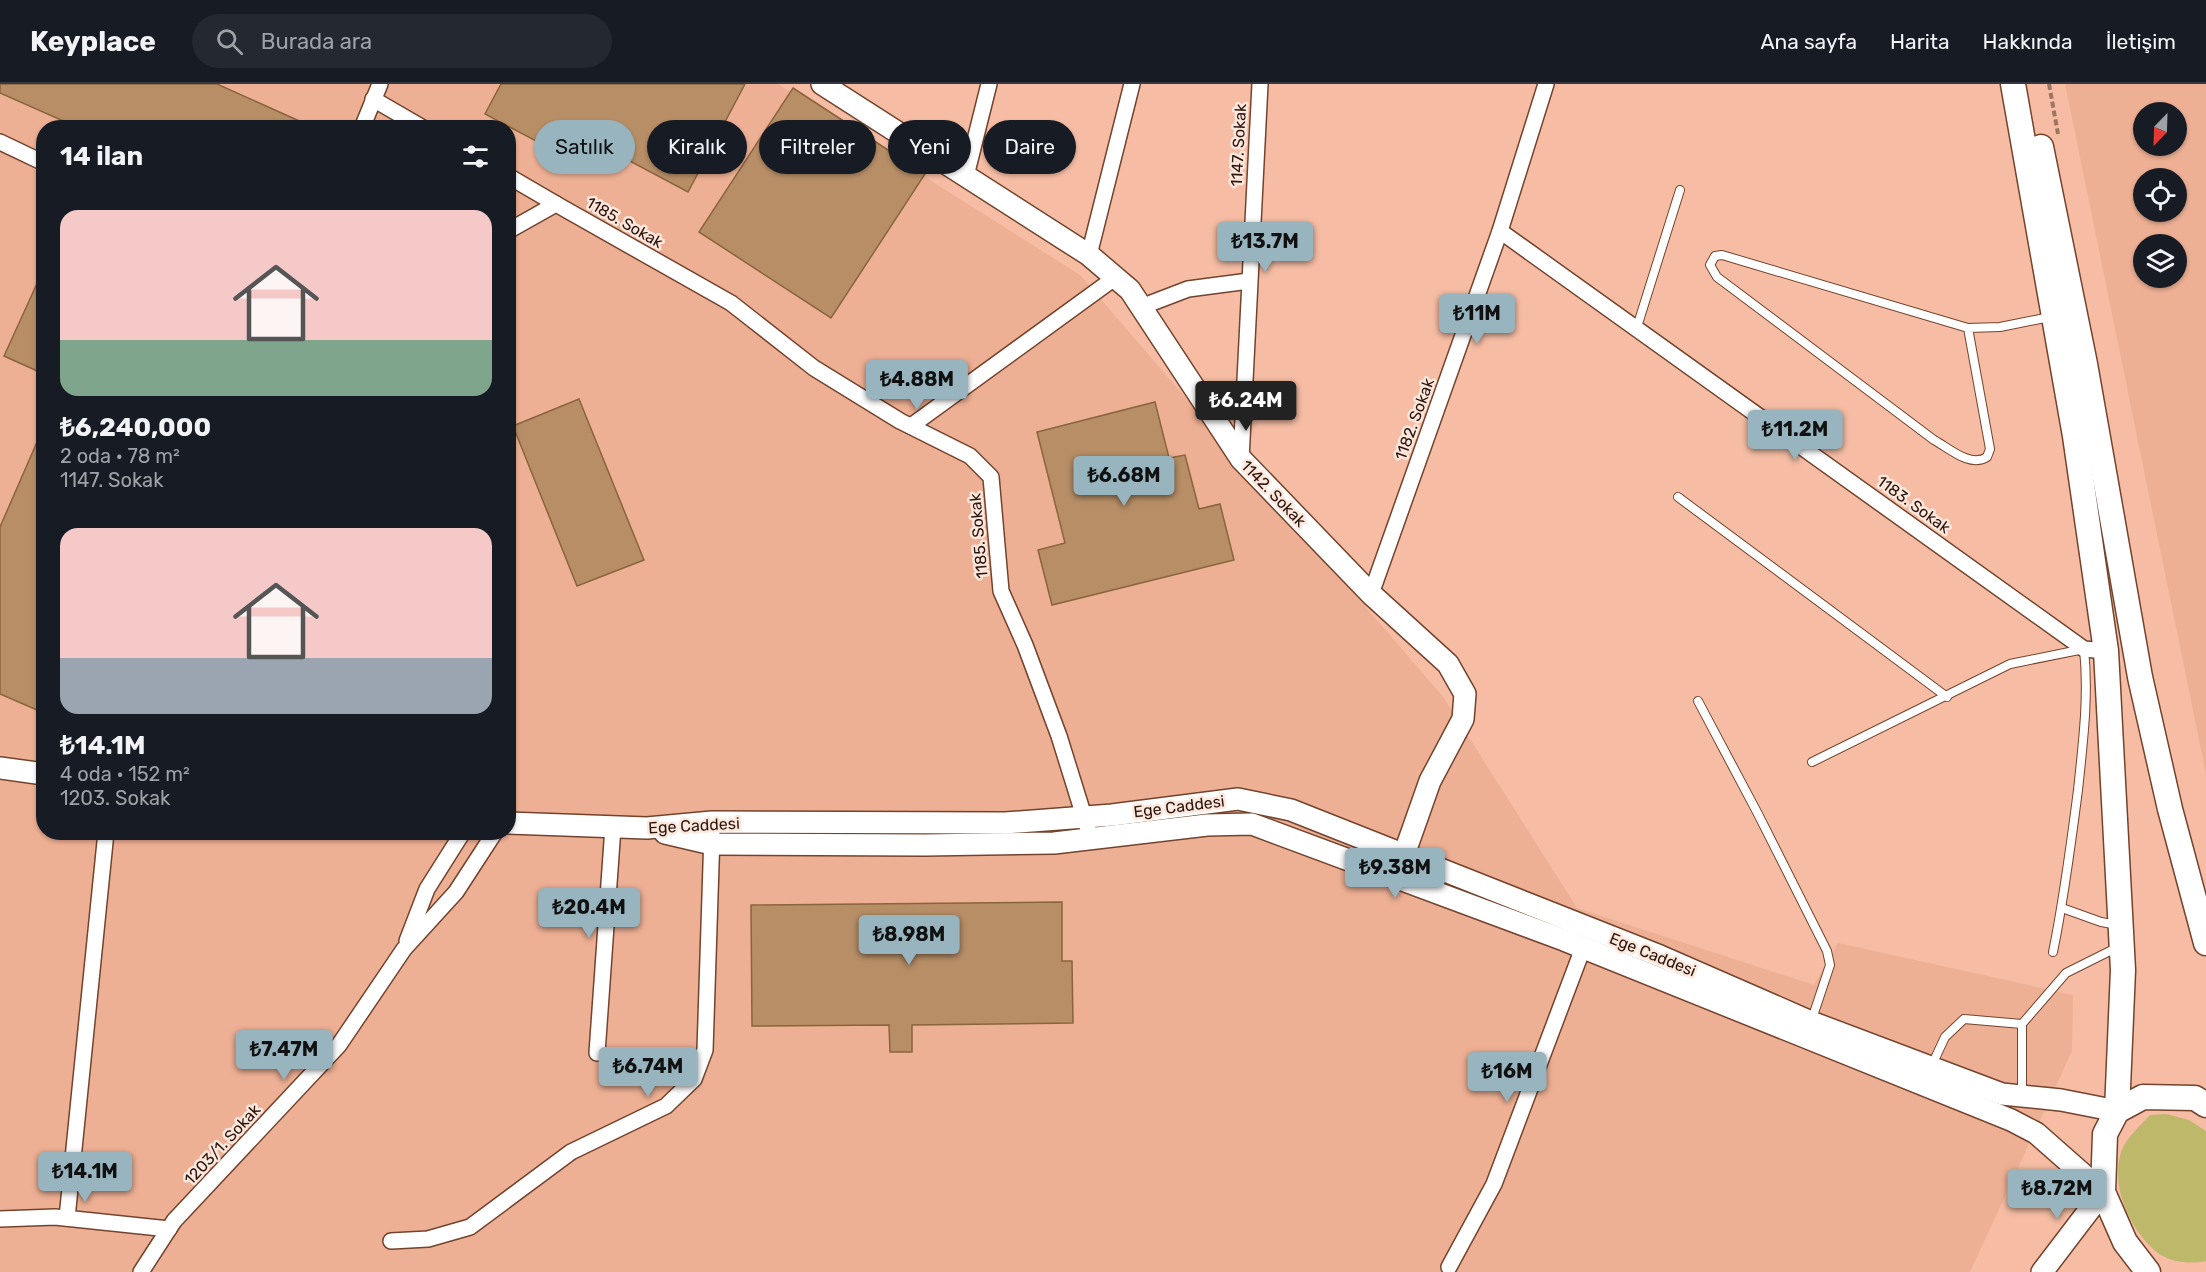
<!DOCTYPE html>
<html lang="tr">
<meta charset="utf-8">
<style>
:root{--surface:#171b24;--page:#242831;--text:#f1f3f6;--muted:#9ea1a6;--line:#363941;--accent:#97b4bf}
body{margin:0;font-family:Rubik,sans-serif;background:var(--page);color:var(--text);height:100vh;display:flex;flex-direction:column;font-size:22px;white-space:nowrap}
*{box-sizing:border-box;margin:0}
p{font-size:20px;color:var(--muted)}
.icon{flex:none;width:33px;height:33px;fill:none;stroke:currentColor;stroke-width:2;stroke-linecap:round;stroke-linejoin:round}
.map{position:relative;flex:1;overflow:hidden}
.side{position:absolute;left:36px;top:36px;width:480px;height:720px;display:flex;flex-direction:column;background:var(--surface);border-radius:24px;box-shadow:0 2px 4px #0004}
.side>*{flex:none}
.hud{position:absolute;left:534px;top:36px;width:570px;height:54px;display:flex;gap:12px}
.needle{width:39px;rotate:203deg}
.controls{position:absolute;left:2133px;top:18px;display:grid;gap:12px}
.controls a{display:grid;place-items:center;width:54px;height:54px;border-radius:50%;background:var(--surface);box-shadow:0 2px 4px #0004;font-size:30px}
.price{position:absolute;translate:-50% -51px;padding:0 14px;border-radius:6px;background:var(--accent);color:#111;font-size:20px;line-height:39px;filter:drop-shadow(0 2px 3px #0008)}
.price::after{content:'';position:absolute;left:50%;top:36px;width:18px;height:14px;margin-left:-9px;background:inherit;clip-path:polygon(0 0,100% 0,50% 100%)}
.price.selected{background:#222;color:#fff}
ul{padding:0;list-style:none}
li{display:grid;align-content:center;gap:12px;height:318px;padding:0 24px}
li span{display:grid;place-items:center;height:186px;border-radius:18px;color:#555}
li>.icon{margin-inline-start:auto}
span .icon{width:108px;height:108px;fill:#fffc;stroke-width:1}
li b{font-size:26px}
h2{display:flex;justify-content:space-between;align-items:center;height:72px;padding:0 24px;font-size:26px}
.pill{padding:0 21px;border-radius:27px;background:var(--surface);box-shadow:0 2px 4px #0004;font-size:21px;line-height:54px}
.pill.selected{background:var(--accent);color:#111}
header{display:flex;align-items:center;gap:36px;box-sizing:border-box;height:84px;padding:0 30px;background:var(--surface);border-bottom:2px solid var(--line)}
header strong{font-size:28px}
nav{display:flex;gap:33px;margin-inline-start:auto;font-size:21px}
.search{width:420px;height:54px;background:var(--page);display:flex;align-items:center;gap:15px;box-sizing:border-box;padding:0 21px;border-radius:33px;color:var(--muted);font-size:22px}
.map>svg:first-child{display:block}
.built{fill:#eeb094;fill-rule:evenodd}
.green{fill:#bdb86a}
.building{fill:#b78e66;stroke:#8a643d;stroke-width:1.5}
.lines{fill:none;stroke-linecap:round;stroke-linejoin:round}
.lane-casing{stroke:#73432d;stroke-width:10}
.street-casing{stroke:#73432d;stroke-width:18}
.secondary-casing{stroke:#73432d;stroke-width:24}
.primary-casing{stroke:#73432d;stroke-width:27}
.path{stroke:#9e7563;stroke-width:4;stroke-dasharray:6 3;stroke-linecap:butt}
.lane{stroke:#fff;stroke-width:8}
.street{stroke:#fff;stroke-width:15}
.secondary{stroke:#fff;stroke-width:21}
.primary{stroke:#fff;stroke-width:24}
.labels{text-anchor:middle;stroke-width:5;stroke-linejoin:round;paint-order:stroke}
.street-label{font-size:16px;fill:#2a160d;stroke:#fee7dc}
</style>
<header>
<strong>Keyplace</strong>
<div class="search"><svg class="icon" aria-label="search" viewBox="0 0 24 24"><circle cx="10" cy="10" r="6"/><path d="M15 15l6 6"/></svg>Burada ara</div>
<nav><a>Ana sayfa</a><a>Harita</a><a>Hakkında</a><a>İletişim</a></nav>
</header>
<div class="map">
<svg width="2206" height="1188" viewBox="0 0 2206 1188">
<rect width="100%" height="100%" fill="#f6bda4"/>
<!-- built -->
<g class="built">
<path d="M 0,0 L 778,0 L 1080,191 L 1444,614 L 1577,824 L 1814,901 L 1838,859 L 2073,911 L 2072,967 L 1970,1188 L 0,1188 ZM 44,44 L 508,44 L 508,748 L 44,748 Z"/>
<path d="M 2065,0 L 2206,0 L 2206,690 ZM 2144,28 L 2176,28 L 2176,62 L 2144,62 ZM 2144,94 L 2176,94 L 2176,128 L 2144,128 ZM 2144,160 L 2176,160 L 2176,194 L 2144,194 Z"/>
</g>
<!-- green -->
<path class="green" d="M 2166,1030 L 2189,1036 L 2206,1047 L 2206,1177 C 2192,1180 2174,1179 2161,1171 C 2133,1152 2111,1106 2120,1072 C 2123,1057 2139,1043 2150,1031 Z"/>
<!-- building -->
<g class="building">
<path d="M 0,0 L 217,0 L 315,44 L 79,44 L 0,9 Z"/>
<path d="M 501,0 L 745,0 L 688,108 L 583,52 L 570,75 L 485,30 Z"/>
<path d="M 793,4 L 925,90 L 831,234 L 699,148 Z"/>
<path d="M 44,184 L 44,290 L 4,272 Z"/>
<path d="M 579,315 L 644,476 L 577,502 L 513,342 Z"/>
<path d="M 1155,318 L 1169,374 L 1185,371 L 1199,425 L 1220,420 L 1234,476 L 1052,521 L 1038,466 L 1065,459 L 1037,348 Z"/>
<path d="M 44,342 L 44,629 L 0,610 L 0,443 Z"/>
<path d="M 1062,818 L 1062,877 L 1072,877 L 1073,939 L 912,941 L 912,968 L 890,968 L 889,941 L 752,942 L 751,821 Z"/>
</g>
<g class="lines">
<!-- lane casing -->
<g class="lane-casing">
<g id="lane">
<path d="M 1637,243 L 1680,106"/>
<path d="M 1968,244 L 1990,365 L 1987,373 C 1970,384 1949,364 1934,356 L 1717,193 L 1710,181 L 1715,172 L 1722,171 L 1968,244 L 2000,243 L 2050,233"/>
<path d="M 1678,413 L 1947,613"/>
<path d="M 1698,617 L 1758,730 L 1827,867 L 1830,881 L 1811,938"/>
<path d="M 1812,678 L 2010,580 L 2084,565 C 2089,612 2083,658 2078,706 C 2071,760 2064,815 2053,868"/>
<path d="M 2062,824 L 2101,838 L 2118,841"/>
<path d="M 2022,940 L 2066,889 L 2118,863"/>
<path d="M 1932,981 L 1945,953 L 1964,935 L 2022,940 L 2022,1010"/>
</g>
</g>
<!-- street casing -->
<g class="street-casing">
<g id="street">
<path d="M 373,15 L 423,44"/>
<path d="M 362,44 L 380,0"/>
<path d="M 0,58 L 44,79"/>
<path d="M 508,92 L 556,120"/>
<path d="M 966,92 L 989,0"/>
<path d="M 508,147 L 556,120 L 731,219 L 814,284 L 900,337 L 970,372 L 991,393 L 1001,507 L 1025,561 L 1059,652 L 1091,755"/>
<path d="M 1500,147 L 2084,565 L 2106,567"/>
<path d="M 1089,171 L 1132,0"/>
<path d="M 1141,223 L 1188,205 L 1249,197"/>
<path d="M 911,342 L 1116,193"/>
<path d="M 1241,375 L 1260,0"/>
<path d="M 1371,510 L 1500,147 L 1546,0"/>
<path d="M 407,857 L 427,805 L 463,748"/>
<path d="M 597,969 L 613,743"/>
<path d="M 67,1134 L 106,748"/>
<path d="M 0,1135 L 55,1133 L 169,1145"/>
<path d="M 391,1157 L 428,1155 L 470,1143 L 571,1068 L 666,1022 L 694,995 L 705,966 L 712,750"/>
<path d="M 1449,1183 L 1494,1100 L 1583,864"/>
<path d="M 141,1188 L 174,1137 L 339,961 L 404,865 L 456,808 L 495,748"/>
</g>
</g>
<!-- secondary casing -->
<g class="secondary-casing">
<g id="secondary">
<path d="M 822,0 L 1089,171 L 1130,206 L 1241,375 L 1371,510 L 1448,580 L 1465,610 L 1463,635 L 1430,697 L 1400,782"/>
<path d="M 0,684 L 44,690"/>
<path d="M 508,739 L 647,744 L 712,738 L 1005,739 L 1112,731 L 1238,715 L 1291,726 L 1660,872 L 1811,938 L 2002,1010 L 2061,1016 L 2117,1027"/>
<path d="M 665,749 L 712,760 L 925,761 L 1054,759 L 1207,741 L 1252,740 L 1564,856 L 2011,1036 L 2036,1049 L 2103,1108 L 2042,1188"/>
</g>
</g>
<!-- primary casing -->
<g class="primary-casing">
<g id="primary">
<path d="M 2013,0 L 2075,352 L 2106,567 L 2123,886 L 2117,1027"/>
<path d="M 2041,63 L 2085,280 L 2140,593 L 2170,725 L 2206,859"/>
<path d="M 2148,1188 L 2125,1158 L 2103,1108 L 2105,1050 L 2117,1027 L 2143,1013 L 2195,1014 L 2206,1021"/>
</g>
</g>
<!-- path -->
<path class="path" d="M 2049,0 L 2058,50"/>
<!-- lane -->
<use href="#lane" class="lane"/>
<!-- street -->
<use href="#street" class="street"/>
<!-- secondary -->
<use href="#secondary" class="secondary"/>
<!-- primary -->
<use href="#primary" class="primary"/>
</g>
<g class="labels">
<!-- street labels -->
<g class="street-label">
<text transform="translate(1238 61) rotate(-87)" y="6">1147. Sokak</text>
<text transform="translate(625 138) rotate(30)" y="6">1185. Sokak</text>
<text transform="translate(1414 335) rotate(-70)" y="6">1182. Sokak</text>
<text transform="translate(1274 409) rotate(46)" y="6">1142. Sokak</text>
<text transform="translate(1914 420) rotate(36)" y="6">1183. Sokak</text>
<text transform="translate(978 452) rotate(-95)" y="6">1185. Sokak</text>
<text transform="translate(1179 722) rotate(-7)" y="6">Ege Caddesi</text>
<text transform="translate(694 741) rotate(-3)" y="6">Ege Caddesi</text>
<text transform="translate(1653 870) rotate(22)" y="6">Ege Caddesi</text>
<text transform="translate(222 1060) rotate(-47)" y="6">1203/1. Sokak</text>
</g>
</g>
</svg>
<div class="controls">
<a><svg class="needle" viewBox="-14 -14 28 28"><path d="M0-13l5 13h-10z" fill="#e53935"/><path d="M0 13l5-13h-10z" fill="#9ea1a6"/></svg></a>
<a><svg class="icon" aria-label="locate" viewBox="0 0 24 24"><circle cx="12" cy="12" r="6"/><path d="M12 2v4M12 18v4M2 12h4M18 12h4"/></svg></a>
<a><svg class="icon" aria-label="layers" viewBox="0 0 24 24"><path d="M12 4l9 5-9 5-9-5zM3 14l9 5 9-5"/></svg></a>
</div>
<b class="price" style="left:1265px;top:189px">₺13.7M</b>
<b class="price" style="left:1477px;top:261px">₺11M</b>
<b class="price" style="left:917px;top:327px">₺4.88M</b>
<b class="price selected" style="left:1246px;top:348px">₺6.24M</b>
<b class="price" style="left:1795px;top:377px">₺11.2M</b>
<b class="price" style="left:1124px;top:423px">₺6.68M</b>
<b class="price" style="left:1395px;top:815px">₺9.38M</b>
<b class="price" style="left:589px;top:855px">₺20.4M</b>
<b class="price" style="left:909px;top:882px">₺8.98M</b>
<b class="price" style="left:284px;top:997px">₺7.47M</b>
<b class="price" style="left:648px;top:1014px">₺6.74M</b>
<b class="price" style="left:1507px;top:1019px">₺16M</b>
<b class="price" style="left:85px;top:1119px">₺14.1M</b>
<b class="price" style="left:2057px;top:1136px">₺8.72M</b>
<div class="hud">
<a class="pill selected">Satılık</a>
<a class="pill">Kiralık</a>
<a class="pill">Filtreler</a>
<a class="pill">Yeni</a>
<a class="pill">Daire</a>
</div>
<section class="side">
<h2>14 ilan<svg class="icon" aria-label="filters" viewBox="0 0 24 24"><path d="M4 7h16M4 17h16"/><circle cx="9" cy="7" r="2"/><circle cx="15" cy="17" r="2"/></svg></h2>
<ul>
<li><span style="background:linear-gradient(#f6c9c9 70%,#7fa58c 0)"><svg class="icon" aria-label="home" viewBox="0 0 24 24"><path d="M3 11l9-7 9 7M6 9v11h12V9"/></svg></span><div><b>₺6,240,000</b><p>2 oda · 78 m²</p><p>1147. Sokak</p></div></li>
<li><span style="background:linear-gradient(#f6c9c9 70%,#9aa5b1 0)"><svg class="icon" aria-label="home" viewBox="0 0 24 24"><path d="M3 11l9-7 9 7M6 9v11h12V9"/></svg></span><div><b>₺14.1M</b><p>4 oda · 152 m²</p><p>1203. Sokak</p></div></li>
</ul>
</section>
</div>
